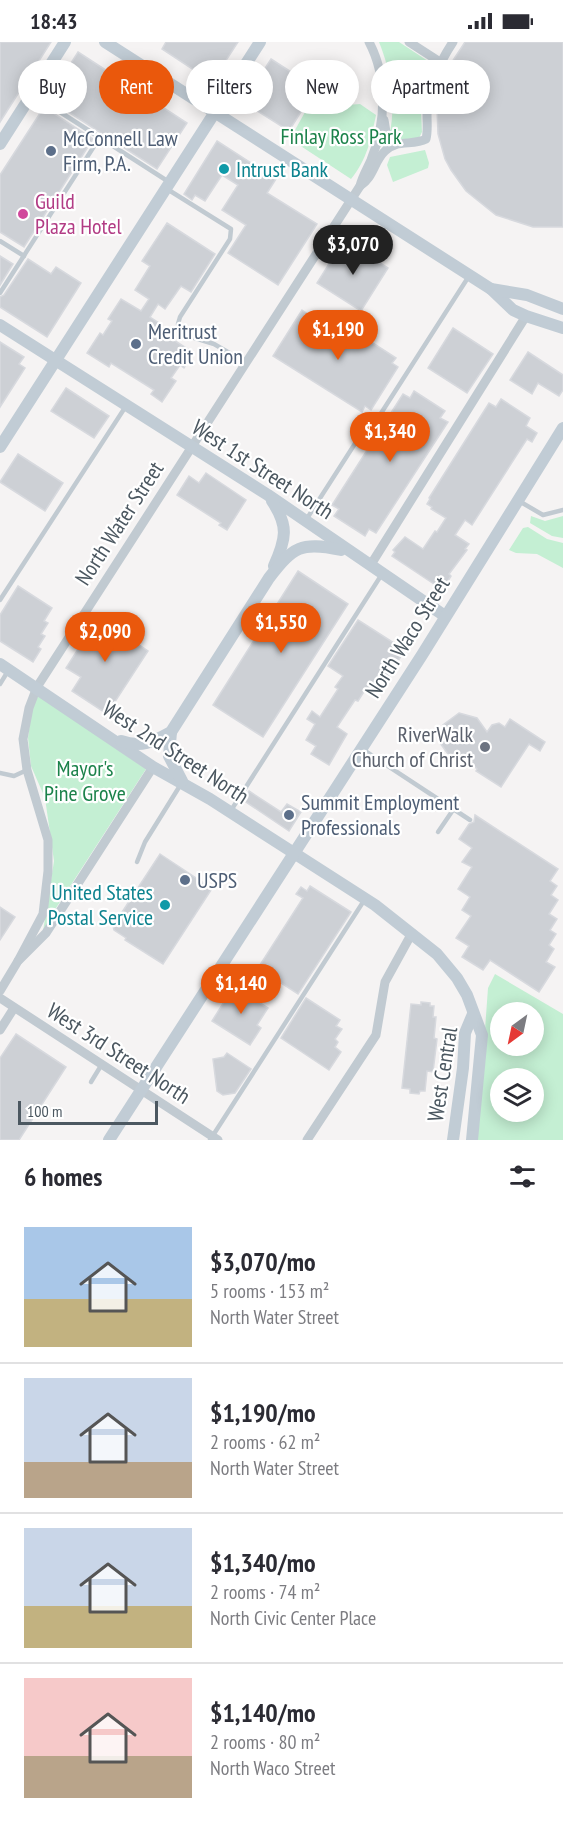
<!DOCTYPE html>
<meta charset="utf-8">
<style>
:root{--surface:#fff;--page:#f7f7f7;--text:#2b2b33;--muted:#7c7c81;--line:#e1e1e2;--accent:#ea580c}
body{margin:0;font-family:"PT Sans Narrow",sans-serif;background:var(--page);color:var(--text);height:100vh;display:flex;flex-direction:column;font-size:22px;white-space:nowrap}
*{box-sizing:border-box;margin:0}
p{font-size:20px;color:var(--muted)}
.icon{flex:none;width:33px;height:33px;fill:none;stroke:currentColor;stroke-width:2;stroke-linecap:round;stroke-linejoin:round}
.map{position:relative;height:1098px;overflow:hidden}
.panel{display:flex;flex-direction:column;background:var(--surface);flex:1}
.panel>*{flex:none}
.hud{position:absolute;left:18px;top:18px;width:528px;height:54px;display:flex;gap:12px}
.needle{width:39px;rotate:213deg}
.tools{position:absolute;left:490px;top:960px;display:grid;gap:12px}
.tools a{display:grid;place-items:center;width:54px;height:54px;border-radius:50%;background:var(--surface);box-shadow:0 3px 15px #0003;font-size:30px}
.scale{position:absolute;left:18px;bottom:15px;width:140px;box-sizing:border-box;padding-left:6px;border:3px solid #4b5760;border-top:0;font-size:16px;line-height:21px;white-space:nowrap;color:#4b5760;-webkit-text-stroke:4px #fff;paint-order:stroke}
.price{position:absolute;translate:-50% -51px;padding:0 14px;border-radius:21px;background:var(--accent);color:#fff;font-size:20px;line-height:39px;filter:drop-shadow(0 2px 3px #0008)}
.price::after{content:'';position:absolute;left:50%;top:36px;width:18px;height:14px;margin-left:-9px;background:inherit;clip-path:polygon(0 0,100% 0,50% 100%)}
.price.current{background:#222;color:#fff}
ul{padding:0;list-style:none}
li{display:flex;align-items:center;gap:18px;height:150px;padding:0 24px}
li+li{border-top:2px solid var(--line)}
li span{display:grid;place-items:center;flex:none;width:168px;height:120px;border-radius:0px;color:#555}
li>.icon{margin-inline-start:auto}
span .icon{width:72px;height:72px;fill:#fffc;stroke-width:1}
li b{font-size:26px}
h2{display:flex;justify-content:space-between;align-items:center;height:72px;padding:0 24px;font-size:26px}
.pill{padding:0 21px;border-radius:27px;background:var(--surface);box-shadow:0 3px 15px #0003;font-size:21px;line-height:54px}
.pill.current{background:var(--accent);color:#fff}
.status{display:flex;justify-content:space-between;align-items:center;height:42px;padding:0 30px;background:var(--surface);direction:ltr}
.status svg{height:16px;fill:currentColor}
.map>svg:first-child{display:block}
.green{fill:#c4efd3;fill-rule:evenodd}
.building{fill:#cdd0d5;stroke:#d7d9de;stroke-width:1.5}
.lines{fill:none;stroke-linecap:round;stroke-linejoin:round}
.lane{stroke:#c1cad1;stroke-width:4.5}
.street{stroke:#c1cad1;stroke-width:9}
.secondary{stroke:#c1ccd5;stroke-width:12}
.service-dot{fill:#5c6f8a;stroke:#fff;stroke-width:2}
.culture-dot{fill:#0f9aa8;stroke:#fff;stroke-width:2}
.hotel-dot{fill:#d1479c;stroke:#fff;stroke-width:2}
.worship-dot{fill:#6b7280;stroke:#fff;stroke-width:2}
.labels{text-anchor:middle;stroke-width:4.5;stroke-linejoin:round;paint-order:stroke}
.park-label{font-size:22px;fill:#1b824a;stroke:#fff}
.service-label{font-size:22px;fill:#4e5e75;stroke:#fff;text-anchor:start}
.culture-label{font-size:22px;fill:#0d838f;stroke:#fff;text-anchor:start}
.hotel-label{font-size:22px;fill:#b23c85;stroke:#fff;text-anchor:start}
.street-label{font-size:22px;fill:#4b5760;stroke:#fff}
.worship-label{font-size:22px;fill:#5b616d;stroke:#fff;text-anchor:end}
</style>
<div class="status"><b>18:43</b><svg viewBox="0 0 49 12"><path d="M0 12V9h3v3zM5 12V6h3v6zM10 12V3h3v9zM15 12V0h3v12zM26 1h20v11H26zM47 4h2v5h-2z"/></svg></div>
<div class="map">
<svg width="563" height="1098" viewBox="0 0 563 1098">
<rect width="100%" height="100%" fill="#f5f3f3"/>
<!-- green -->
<g class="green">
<path d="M 379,0 L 399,0 L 431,21 L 431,28 L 424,24 L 419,41 L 425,47 L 421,68 L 422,90 L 419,96 L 396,98 L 390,91 C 396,59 391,30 379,0 Z"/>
<path d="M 319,45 L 325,58 L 334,64 L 360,62 L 376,73 C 371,97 367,118 351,137 L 290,97 Z"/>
<path d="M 425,108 L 429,121 L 428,126 L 393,140 L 387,123 L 390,115 Z"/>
<path d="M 531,474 L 545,479 L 563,474 L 563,496 L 552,494 L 530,481 Z"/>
<path d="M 528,485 L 547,497 L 563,501 L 563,526 L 537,512 L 516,511 L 509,508 L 523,486 Z"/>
<path d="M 38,653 L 146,727 L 56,866 L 42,896 L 54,819 L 45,756 L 31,724 L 28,696 L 31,672 Z"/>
<path d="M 495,932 L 563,972 L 563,1098 L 477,1098 L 488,946 ZM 501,970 L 534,970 L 534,1004 L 501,1004 ZM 501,1036 L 534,1036 L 534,1070 L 501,1070 Z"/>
</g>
<!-- building -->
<g class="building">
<path d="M 0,0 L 51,0 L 0,80 Z"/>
<path d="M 166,0 L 238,0 L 212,40 L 162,7 Z"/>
<path d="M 465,0 L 563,0 L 563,185 L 533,185 L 496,173 L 466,149 L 451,128 L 445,117 L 438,92 L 437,66 L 446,29 Z"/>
<path d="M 78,10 L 187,81 L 157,127 L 48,57 Z"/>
<path d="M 271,17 L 316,46 L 289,89 L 243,60 Z"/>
<path d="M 44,65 L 93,97 L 24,205 L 0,190 L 0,133 Z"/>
<path d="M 217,99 L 276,137 L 267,151 L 317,182 L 278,243 L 228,211 L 246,183 L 222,168 L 238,143 L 222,133 L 205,159 L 195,153 L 192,158 L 184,152 Z"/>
<path d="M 167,181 L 215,212 L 191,250 L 181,244 L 165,267 L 158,262 L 150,275 L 159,281 L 155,286 L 194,311 L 184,326 L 180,323 L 171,336 L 176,339 L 162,360 L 151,352 L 154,348 L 111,321 L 109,325 L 87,311 L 100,291 L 103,293 L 112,279 L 108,277 L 121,257 L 141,269 L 149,257 L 135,248 L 150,224 L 142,219 Z"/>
<path d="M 344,198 L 388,226 L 361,269 L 317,241 Z"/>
<path d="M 0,214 L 13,222 L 0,243 Z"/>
<path d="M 28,217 L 51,232 L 56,225 L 81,241 L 47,295 L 0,265 L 0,255 L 4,253 Z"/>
<path d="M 302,268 L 341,294 L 344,290 L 350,294 L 353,288 L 396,316 L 392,321 L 398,325 L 371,368 L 365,364 L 362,370 L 273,314 Z"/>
<path d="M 453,286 L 493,312 L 467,351 L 428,326 Z"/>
<path d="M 0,300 L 24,315 L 19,322 L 25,326 L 0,365 Z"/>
<path d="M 528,310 L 563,333 L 563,348 L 559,354 L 538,341 L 532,352 L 510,338 Z"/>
<path d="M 66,346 L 109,374 L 94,396 L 51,369 Z"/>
<path d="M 414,349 L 445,369 L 440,376 L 448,380 L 376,491 L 369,487 L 365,494 L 334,474 L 339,467 L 332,463 L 403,352 L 410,356 Z"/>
<path d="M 501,357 L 530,376 L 526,384 L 537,391 L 532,400 L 527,397 L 472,483 L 465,478 L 455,493 L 469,502 L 465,507 L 467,508 L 449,532 L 451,534 L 446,542 L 443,541 L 440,546 L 392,514 L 395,510 L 393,508 L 405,495 L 423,507 L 435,489 L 437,490 L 446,476 L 431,467 L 432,465 L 427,462 L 430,457 L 429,456 L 489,361 L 496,365 Z"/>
<path d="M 18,412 L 63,441 L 45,469 L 0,440 Z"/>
<path d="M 206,431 L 246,458 L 227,488 L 219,483 L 221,481 L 177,453 L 189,434 L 199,441 Z"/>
<path d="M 298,529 L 348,562 L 263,695 L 213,663 Z"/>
<path d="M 18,544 L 52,566 L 44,579 L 48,581 L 41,592 L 45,594 L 38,605 L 41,607 L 33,620 L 0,599 L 0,573 Z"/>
<path d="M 105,573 L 130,589 L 126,594 L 148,609 L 107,672 L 72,649 L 81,635 L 66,626 L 98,576 L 102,578 Z"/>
<path d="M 358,578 L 405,608 L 375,655 L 365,648 L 358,659 L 355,658 L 337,685 L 347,692 L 329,723 L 311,712 L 316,704 L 306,698 L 315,682 L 307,677 L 312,669 L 320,675 L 338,647 L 335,645 L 343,634 L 328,624 Z"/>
<path d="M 459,671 L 477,676 L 487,690 L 492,683 L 499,681 L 505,685 L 510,677 L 545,700 L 540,709 L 529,702 L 501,745 L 476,729 L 477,727 L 469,719 L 451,716 L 440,701 L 443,683 Z"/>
<path d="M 249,749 L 281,770 L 287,762 L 301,770 L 289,789 L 243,758 Z"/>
<path d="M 475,773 L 558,827 L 550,839 L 557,844 L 551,853 L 558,858 L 549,872 L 557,877 L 550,888 L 556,892 L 549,903 L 554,907 L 546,920 L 555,925 L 539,950 L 490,918 L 483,928 L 462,915 L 469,904 L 456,896 L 471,874 L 462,868 L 470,855 L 458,847 L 472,825 L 462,820 L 472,806 L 459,797 L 469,782 L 474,780 Z"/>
<path d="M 160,812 L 211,846 L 211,848 L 163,922 L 125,898 L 126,896 L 114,888 L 113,884 Z"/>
<path d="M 310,844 L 351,870 L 298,952 L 258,926 L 303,856 L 296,852 L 301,845 L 307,849 Z"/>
<path d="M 0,865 L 15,875 L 0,898 Z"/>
<path d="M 234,944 L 268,966 L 257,983 L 261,986 L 250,1003 L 212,979 Z"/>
<path d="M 306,956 L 340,978 L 336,984 L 342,987 L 335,997 L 338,1000 L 335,1005 L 341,1010 L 329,1028 L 281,996 Z"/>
<path d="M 421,960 L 430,961 L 430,964 L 434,964 L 433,975 L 436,975 L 434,996 L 437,997 L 433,1030 L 427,1029 L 425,1049 L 420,1049 L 419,1052 L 410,1051 L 410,1047 L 402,1046 L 411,962 L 421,963 Z"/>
<path d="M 16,992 L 66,1025 L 19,1098 L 0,1098 L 0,1016 Z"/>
<path d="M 227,1011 L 251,1027 L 235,1051 L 223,1053 L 217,1049 L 213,1017 L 224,1015 Z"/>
</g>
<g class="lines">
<!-- lane -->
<g class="lane">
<path d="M 32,52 L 169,140"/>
<path d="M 167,147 L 231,187 L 230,197 L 180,275 L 178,282 L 181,289 L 188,294 L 214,302 L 245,320"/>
<path d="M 0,199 L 24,214"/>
<path d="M 0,251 L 100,95"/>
<path d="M 519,459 L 543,473 L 563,468"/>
<path d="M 306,478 L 356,400 L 378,376 L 469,234"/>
<path d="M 0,558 L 126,364"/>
<path d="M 0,642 L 8,629"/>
<path d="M 362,707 L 470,778"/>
<path d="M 0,731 L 14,734 L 27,728"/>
<path d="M 230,770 L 382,532"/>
<path d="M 438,790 L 453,768"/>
<path d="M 137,820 L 145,800 L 181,742"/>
<path d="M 91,1040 L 102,1022"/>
<path d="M 210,1098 L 365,857"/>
</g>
<!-- street -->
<g class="street">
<path d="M 409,0 L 440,20"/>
<path d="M 384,78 L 386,90 L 395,102"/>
<path d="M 360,144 C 374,135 374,119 385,109 C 396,97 413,104 426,97 C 428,89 427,81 427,73 C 428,47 439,21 453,0"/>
<path d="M 370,524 L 526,274"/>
<path d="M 18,919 L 43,872 L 48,829 L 48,798 L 27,728 L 23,697 L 29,666 L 37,645 L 360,144 C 362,135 367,127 371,118 C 386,81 388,36 369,0"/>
<path d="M 0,949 L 18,919 L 46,891 L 153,725"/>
<path d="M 0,956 L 218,1098"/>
<path d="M 0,988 L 14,966"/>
<path d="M 307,1098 L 376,993 L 385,940 L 412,891"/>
</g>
<!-- secondary -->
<g class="secondary">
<path d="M 105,0 L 491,247 L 513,268 L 526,274 L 563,286"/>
<path d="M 0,102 L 65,0"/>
<path d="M 491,247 L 527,253 L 563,267"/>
<path d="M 0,283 L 268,453 L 445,574"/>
<path d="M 0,405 L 260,0"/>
<path d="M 272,459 C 289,484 286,497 274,524"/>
<path d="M 0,622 L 153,725 L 210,757 L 375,863 L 437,912 L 457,936 L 467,953 L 482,993 L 472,1098"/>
<path d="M 171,690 L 169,714 L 182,739"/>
<path d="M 121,699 C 141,706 153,700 171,690 L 269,536 C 293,505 301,499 341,508"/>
<path d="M 109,1098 L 422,613 L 563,386"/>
<path d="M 453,1098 L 463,1026 L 465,991 L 473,972"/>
</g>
</g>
<!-- markers -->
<g class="service-dot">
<circle cx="51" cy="109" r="6"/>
<circle cx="136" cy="302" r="6"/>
<circle cx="289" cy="773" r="6"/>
<circle cx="185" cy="838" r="6"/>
</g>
<g class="culture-dot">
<circle cx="224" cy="127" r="6"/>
<circle cx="165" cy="863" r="6"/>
</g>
<circle class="hotel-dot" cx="23" cy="172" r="6"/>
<circle class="worship-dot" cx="485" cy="705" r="6"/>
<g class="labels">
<!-- park labels -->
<g class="park-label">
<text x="341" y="102">Finlay Ross Park</text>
<text x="85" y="734">Mayor's<tspan x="85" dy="25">Pine Grove</tspan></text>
</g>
<!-- service labels -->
<g class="service-label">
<text x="63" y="104">McConnell Law<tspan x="63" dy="25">Firm, P.A.</tspan></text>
<text x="148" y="297">Meritrust<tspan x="148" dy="25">Credit Union</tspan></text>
<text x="301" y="768">Summit Employment<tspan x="301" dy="25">Professionals</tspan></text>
<text x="197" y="846">USPS</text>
</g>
<!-- culture labels -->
<g class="culture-label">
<text x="236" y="135">Intrust Bank</text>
<text x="153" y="858" text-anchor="end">United States<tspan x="153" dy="25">Postal Service</tspan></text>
</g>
<!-- hotel labels -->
<g class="hotel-label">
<text x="35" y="167">Guild<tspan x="35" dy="25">Plaza Hotel</tspan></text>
</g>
<!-- street labels -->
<g class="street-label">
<text transform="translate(263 427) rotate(33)" y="8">West 1st Street North</text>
<text transform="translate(119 481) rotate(-57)" y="8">North Water Street</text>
<text transform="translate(407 595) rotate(-58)" y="8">North Waco Street</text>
<text transform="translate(176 710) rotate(33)" y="8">West 2nd Street North</text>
<text transform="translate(119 1011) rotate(33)" y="8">West 3rd Street North</text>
<text transform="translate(442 1032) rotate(-81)" y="8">West Central</text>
</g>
<!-- worship labels -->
<g class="worship-label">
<text x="473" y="700">RiverWalk<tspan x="473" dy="25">Church of Christ</tspan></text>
</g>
</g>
</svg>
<div class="tools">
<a><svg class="needle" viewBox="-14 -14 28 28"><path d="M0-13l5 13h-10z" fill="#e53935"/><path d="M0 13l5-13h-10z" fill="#7c7c81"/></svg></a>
<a><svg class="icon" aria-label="layers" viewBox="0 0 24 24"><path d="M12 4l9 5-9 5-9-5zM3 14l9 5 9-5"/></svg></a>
</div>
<div class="scale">100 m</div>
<b class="price current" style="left:353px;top:234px">$3,070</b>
<b class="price" style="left:338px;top:319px">$1,190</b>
<b class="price" style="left:390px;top:421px">$1,340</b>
<b class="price" style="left:281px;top:612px">$1,550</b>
<b class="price" style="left:105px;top:621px">$2,090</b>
<b class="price" style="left:241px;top:973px">$1,140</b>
<div class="hud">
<a class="pill">Buy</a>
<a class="pill current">Rent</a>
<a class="pill">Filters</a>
<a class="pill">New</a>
<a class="pill">Apartment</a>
</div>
</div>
<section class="panel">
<h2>6 homes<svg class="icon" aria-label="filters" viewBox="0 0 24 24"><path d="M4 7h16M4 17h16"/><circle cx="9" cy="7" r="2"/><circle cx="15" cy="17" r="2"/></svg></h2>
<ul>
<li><span style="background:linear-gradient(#a9c7e8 60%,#c2b280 0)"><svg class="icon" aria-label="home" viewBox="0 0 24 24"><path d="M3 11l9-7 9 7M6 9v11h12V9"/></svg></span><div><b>$3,070/mo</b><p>5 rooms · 153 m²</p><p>North Water Street</p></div></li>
<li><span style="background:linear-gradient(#c9d6e8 70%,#b9a48a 0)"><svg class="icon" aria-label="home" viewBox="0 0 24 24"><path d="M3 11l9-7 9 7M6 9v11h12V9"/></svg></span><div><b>$1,190/mo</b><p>2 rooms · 62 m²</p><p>North Water Street</p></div></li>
<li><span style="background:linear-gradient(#c9d6e8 65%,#c2b280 0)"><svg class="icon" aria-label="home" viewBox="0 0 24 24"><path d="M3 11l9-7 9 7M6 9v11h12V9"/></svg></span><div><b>$1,340/mo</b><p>2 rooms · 74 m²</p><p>North Civic Center Place</p></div></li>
<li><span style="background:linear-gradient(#f6c9c9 65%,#b9a48a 0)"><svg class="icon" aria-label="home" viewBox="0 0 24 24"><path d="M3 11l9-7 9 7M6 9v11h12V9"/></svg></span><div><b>$1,140/mo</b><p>2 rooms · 80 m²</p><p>North Waco Street</p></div></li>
</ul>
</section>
